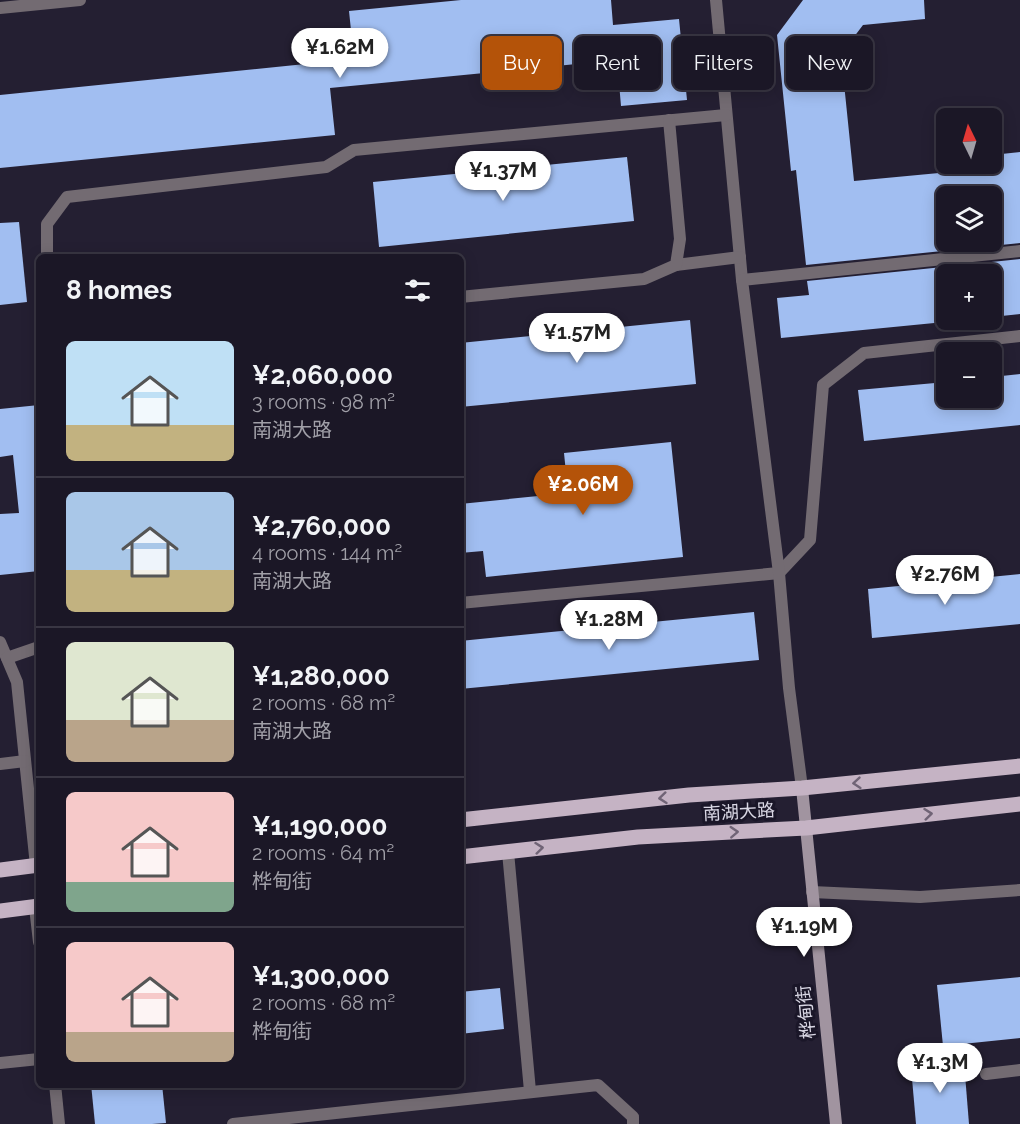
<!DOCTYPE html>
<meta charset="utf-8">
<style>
:root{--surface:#1b1726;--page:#24202e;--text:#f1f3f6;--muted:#a09fa7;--line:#393643;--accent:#b45309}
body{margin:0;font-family:Raleway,"Noto Sans SC",sans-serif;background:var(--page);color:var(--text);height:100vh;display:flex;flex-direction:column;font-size:22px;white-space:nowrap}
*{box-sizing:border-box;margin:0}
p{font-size:20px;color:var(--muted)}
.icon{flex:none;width:33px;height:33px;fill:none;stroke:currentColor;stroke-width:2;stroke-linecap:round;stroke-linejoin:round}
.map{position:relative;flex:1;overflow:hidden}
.sheet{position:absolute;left:36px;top:254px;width:428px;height:834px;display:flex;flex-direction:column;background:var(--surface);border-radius:9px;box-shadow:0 3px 15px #0003,0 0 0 2px var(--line)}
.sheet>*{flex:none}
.guide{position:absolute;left:482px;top:36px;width:448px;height:54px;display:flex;gap:12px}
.needle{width:39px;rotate:355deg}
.controls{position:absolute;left:936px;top:108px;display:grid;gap:12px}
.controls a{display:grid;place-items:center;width:66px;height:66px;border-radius:9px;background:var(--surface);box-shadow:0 3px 15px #0003,0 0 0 2px var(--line);font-size:30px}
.price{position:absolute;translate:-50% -51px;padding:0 14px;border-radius:21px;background:#fff;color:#222;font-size:20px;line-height:39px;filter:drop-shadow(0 2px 3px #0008)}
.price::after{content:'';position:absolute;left:50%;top:36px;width:18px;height:14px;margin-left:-9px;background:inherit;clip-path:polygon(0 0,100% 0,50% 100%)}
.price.active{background:var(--accent);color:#fff}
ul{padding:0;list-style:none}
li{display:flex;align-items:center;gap:18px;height:150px;padding:0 30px}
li+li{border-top:2px solid var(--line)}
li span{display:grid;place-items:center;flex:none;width:168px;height:120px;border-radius:9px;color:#555}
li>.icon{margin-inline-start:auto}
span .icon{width:72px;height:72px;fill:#fffc;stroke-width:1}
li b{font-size:26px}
h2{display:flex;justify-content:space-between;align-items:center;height:72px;padding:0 30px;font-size:26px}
.chip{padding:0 21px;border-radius:9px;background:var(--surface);box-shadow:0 3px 15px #0003,0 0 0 2px var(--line);font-size:21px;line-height:54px}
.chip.active{background:var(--accent);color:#fff}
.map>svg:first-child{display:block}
.building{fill:#a1bef1;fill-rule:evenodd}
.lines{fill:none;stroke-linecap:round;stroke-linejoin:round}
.lane{stroke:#736b72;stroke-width:12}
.street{stroke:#736b72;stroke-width:12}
.secondary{stroke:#a194a0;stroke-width:12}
.primary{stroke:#c5b3c4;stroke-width:15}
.oneway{stroke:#706476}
.labels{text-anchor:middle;stroke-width:6;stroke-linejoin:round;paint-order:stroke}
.street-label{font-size:18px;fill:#d9d7e4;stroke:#1a1628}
</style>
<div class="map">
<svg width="1020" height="1124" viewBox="0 0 1020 1124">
<rect width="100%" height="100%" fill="#241f32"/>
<!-- building -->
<g class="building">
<path d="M 461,0 L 611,0 L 613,25 L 679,19 L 687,100 L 621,106 L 617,60 L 330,88 L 335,135 L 0,168 L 0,95 L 354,59 L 349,11 Z"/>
<path d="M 803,0 L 924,0 L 925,19 L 863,25 L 841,54 L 854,181 L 939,173 L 937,160 L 946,159 L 946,164 L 992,164 L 992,155 L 1020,152 L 1020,243 L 806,265 L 796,170 L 791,171 L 777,35 ZM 946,196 L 992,196 L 992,242 L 946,242 Z"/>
<path d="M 627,157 L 634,221 L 379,247 L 373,182 Z"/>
<path d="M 19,222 L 27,302 L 0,305 L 0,223 Z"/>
<path d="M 1020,259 L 1020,314 L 992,317 L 992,274 L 946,274 L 946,320 L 965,320 L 781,338 L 777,298 L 809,295 L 807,281 Z"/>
<path d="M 690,320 L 696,384 L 460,407 L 460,343 Z"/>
<path d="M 1020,374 L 1020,425 L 864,441 L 858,390 L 946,382 L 946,398 L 992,398 L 992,377 Z"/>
<path d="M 39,405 L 39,571 L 0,575 L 0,514 L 19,513 L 13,455 L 0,457 L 0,409 Z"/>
<path d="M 671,442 L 683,557 L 486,577 L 483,551 L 460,553 L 460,504 L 568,493 L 564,453 Z"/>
<path d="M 1020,574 L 1020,624 L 872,638 L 868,589 Z"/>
<path d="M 754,612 L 759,660 L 460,689 L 460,641 Z"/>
<path d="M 1020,977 L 1020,1038 L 943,1046 L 937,985 Z"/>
<path d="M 500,988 L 504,1029 L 460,1034 L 460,992 Z"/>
<path d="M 964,1062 L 969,1124 L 916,1124 L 911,1067 Z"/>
<path d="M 91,1084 L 162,1084 L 166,1123 L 152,1124 L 95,1124 Z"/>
</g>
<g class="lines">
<!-- lane -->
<g class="lane">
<path d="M 716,0 L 742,280"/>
<path d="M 0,8 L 80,0"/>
<path d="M 47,256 L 47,224 L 67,197 L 326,167 L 354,150 L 726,115"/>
<path d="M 676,265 L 740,257"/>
<path d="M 460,297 L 644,279 L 676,265 L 680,239 L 669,120"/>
<path d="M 460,603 L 779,573 L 810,540 L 823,385 L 864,353 L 1020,336"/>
<path d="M 0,642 L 17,682 L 36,866"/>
<path d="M 7,658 L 39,647"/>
<path d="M 0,764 L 25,761"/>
<path d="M 802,788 L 789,688 L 779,573 L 742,280 L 1020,251"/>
<path d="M 508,852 L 530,1091"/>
<path d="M 35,907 L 39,942"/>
<path d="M 0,1063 L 39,1059"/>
<path d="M 986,1074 L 1020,1070"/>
<path d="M 55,1084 L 59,1124"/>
<path d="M 233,1124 L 598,1085 L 633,1117 L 633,1124"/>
</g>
<!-- street -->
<path class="street" d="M 812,892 L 920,897 L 1020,890"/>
<!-- secondary -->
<path class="secondary" d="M 802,788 L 836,1124"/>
<!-- primary -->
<g class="primary">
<path d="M 460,820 L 689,795 L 802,788 L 1020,766"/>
<path d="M 460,857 L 638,837 L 806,828 L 1020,804"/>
<path d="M 0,870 L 39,865"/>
<path d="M 0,911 L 39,906"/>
</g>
</g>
<!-- one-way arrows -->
<defs><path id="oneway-chevron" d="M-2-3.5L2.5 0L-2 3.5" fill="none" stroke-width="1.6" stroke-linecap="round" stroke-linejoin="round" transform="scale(1.5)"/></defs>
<g class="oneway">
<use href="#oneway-chevron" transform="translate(857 783) rotate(175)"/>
<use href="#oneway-chevron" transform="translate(663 798) rotate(174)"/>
<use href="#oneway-chevron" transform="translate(928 814) rotate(-6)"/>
<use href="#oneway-chevron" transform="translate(734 832) rotate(-3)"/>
<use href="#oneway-chevron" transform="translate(539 848) rotate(-6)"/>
</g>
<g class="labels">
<!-- street labels -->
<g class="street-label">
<text transform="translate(739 812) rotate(-3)" y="6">南湖大路</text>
<text transform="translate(806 1012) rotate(-96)" y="6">桦甸街</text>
</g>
</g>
</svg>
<div class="controls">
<a><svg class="needle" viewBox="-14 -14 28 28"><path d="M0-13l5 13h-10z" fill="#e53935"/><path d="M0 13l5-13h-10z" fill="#a09fa7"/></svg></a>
<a><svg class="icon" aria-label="layers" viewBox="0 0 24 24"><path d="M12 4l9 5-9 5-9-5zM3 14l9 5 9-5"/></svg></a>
<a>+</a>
<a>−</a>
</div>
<b class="price" style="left:340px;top:79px">¥1.62M</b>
<b class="price" style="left:503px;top:202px">¥1.37M</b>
<b class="price" style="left:577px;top:364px">¥1.57M</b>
<b class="price active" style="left:583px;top:516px">¥2.06M</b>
<b class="price" style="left:945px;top:606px">¥2.76M</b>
<b class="price" style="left:609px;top:651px">¥1.28M</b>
<b class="price" style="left:804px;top:958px">¥1.19M</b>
<b class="price" style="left:940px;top:1094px">¥1.3M</b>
<div class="guide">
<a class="chip active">Buy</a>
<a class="chip">Rent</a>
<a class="chip">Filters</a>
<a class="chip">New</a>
</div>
<section class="sheet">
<h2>8 homes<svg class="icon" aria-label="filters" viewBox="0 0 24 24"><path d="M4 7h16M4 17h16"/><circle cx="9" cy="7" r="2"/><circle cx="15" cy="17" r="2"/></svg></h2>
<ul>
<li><span style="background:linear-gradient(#bfe0f5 70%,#c2b280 0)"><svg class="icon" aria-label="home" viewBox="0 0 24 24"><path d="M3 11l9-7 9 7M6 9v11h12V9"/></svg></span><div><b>¥2,060,000</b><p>3 rooms · 98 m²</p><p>南湖大路</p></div></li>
<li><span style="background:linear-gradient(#a9c7e8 65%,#c2b280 0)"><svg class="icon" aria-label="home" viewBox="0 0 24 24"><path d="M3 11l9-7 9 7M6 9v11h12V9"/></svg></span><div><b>¥2,760,000</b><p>4 rooms · 144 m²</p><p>南湖大路</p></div></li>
<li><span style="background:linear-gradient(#dfe7d0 65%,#b9a48a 0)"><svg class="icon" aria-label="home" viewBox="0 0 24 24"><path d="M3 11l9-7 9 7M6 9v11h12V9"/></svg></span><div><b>¥1,280,000</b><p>2 rooms · 68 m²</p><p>南湖大路</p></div></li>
<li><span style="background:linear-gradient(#f6c9c9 75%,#7fa58c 0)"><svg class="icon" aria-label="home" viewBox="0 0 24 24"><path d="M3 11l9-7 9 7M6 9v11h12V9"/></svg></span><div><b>¥1,190,000</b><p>2 rooms · 64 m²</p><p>桦甸街</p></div></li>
<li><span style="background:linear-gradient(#f6c9c9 75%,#b9a48a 0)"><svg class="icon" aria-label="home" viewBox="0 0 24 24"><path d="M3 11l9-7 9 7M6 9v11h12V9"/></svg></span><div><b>¥1,300,000</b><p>2 rooms · 68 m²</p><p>桦甸街</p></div></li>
</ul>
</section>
</div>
